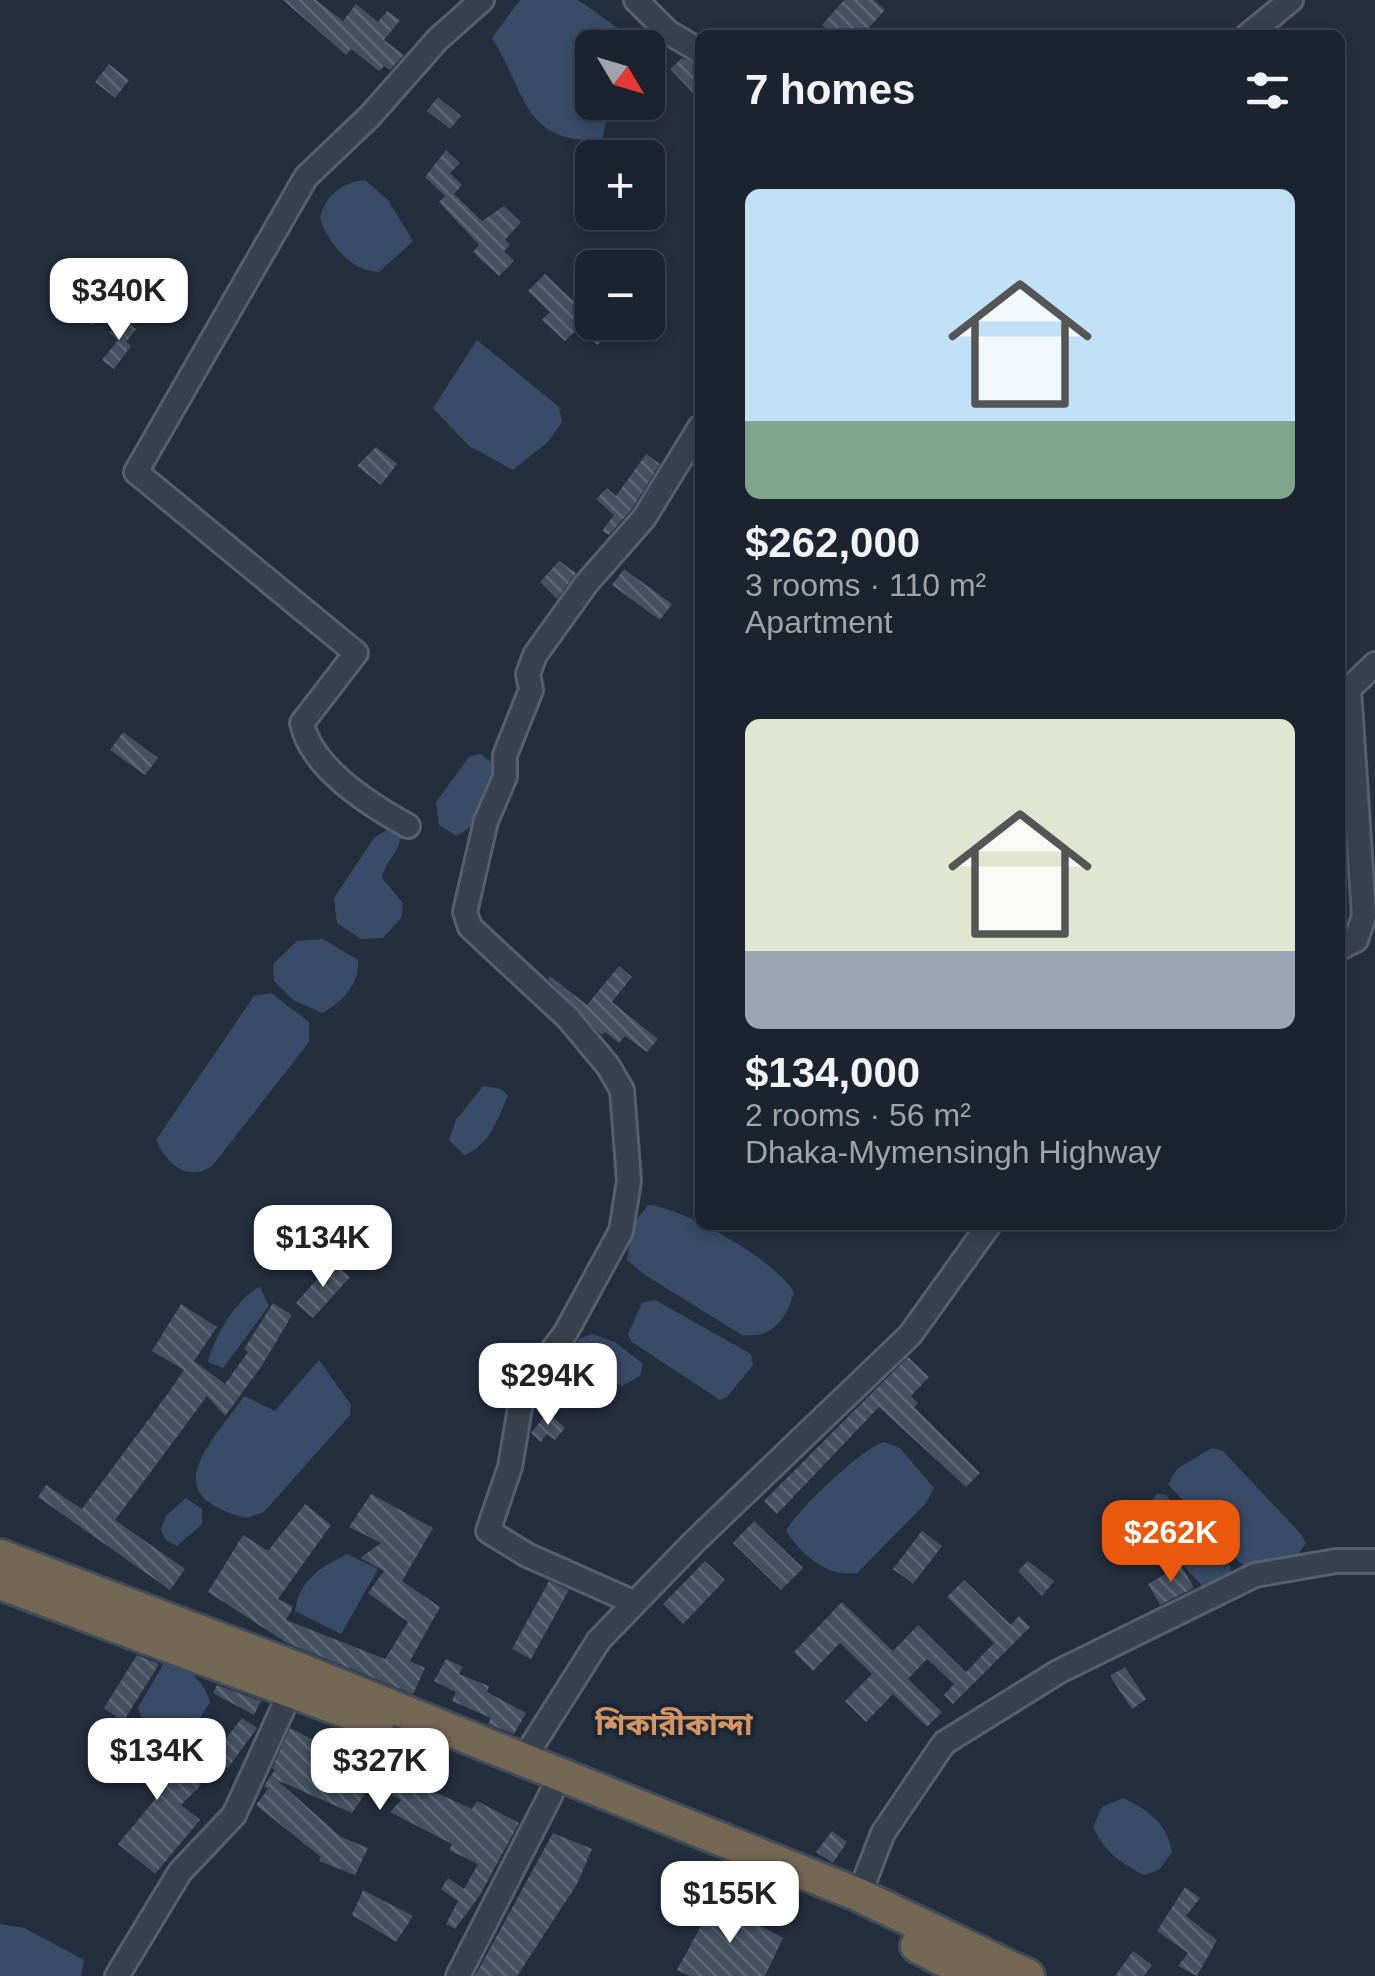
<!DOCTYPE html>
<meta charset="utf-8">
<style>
:root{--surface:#1b232e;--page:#282f3a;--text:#f1f3f6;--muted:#a0a4aa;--line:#39404a;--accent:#ea580c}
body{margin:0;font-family:Arial,"Noto Sans Bengali",sans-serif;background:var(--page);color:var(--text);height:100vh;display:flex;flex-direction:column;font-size:38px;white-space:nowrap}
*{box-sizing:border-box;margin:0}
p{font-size:32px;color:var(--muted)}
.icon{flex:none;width:55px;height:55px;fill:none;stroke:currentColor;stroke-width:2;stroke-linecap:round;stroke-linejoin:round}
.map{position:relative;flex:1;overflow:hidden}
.side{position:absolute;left:695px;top:30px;width:650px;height:1200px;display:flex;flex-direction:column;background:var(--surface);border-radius:15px;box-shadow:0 5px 15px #0003,0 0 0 2px var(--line)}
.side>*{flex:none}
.needle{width:65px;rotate:128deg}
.buttons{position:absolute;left:575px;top:30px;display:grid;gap:20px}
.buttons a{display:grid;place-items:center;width:90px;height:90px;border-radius:15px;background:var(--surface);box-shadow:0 5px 15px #0003,0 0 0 2px var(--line);font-size:50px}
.price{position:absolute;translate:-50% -85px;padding:0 22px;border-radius:20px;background:#fff;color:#222;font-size:32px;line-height:65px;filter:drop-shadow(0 2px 5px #0008)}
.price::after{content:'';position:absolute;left:50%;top:60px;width:30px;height:22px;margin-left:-15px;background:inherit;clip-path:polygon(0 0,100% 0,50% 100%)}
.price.selected{background:var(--accent);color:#fff}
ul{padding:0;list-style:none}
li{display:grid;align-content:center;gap:20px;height:530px;padding:0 50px}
li span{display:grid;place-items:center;height:310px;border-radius:15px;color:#555}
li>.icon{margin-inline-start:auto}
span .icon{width:180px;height:180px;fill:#fffc;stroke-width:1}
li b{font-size:42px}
h2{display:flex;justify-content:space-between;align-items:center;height:120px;padding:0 50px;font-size:42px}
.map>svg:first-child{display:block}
.water{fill:#394c67}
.building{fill:url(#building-back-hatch)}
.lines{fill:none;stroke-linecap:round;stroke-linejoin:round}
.minor-casing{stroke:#565f6c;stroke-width:28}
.highway-casing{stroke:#434c59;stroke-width:38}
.minor{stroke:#38414e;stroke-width:22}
.highway{stroke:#746855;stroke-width:32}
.labels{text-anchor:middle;stroke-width:8;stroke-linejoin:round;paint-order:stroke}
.quarter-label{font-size:30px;font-weight:bold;fill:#d59563;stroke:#1d2633}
</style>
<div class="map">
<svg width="1375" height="1976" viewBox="0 0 1375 1976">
<defs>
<pattern id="building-back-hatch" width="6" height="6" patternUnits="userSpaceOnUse" patternTransform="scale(2.5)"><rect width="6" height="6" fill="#455162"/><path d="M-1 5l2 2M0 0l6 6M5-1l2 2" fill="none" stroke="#5d6877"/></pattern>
</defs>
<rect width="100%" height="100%" fill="#242f3e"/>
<!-- water -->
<g class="water">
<path d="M 520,0 L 578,0 L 622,31 L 631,47 L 592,48 L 592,102 L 610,103 L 602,140 C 522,144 527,93 492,38 Z"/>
<path d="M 365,180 L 388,200 L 413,241 L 379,272 C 351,271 328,244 320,218 C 325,196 342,182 365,180 Z"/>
<path d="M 477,340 L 559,407 L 562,422 L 548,442 L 513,470 L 469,446 L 433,408 Z"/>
<path d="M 480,754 L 490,761 L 496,778 L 473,825 L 457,836 L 439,825 L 436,802 L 469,757 Z"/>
<path d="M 390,828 L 401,833 C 401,852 385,860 382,878 L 403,903 L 401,918 L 383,938 L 361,939 L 337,923 L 334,898 L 374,838 Z"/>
<path d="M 323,939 L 358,960 C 360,983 343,1002 322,1013 L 293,1000 L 274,981 L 273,964 L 297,941 Z"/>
<path d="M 271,993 L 309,1022 L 309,1042 L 213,1165 C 189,1183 166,1164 156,1140 L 254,996 Z"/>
<path d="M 483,1086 L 501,1089 L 508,1096 C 497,1119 490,1146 464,1155 L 449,1140 L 456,1120 Z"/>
<path d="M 648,1205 C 682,1207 779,1262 794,1293 C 786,1320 771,1339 742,1335 L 645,1275 L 627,1260 L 633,1225 Z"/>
<path d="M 260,1287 L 269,1306 L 223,1368 L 208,1362 C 214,1337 237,1297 260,1287 Z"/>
<path d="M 655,1300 L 751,1354 L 753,1365 L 727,1397 L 720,1400 L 632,1342 L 628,1334 L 642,1303 Z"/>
<path d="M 592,1334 L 615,1342 L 643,1364 L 640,1376 L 622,1386 L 577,1361 L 573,1351 L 579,1339 Z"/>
<path d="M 319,1360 L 351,1405 L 350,1415 L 264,1512 L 246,1518 C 155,1494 209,1447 244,1396 L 275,1411 Z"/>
<path d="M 884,1442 L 900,1448 L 934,1488 L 926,1503 L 857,1573 C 826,1577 802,1555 786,1531 C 797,1510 862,1448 884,1442 Z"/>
<path d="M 1212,1448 L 1223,1451 L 1300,1533 L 1306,1543 L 1295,1559 L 1256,1573 L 1239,1562 L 1168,1484 L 1177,1469 Z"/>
<path d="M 1157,1494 L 1166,1495 L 1231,1567 L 1229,1576 L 1205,1589 L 1151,1530 L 1143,1510 Z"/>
<path d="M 186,1498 L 202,1509 L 202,1524 L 177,1546 L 166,1540 L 161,1530 L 166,1516 Z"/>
<path d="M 347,1554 L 378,1569 L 341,1634 L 295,1611 C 299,1580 321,1567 347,1554 Z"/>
<path d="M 164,1663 C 187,1664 203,1681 210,1702 L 192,1731 L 175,1735 L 141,1717 L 138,1708 Z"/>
<path d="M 1123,1798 C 1149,1811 1167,1823 1172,1852 L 1159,1870 L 1144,1875 C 1120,1863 1104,1851 1093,1827 L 1102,1807 Z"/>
<path d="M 0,1924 L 24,1928 L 84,1960 L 81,1976 L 0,1976 Z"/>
</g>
<!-- building -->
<g class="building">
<path d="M 283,0 L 316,0 L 343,21 L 356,4 L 378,22 L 387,11 L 400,20 L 384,40 L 404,55 L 390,70 L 384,66 L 379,71 L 351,49 L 346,55 Z"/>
<path d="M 844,0 L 874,0 L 885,10 L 862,35 L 834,35 L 822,25 Z"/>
<path d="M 682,58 L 700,66 L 700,86 L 693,93 L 670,69 Z"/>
<path d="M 109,64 L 129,80 L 115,98 L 95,82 Z"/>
<path d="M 438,97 L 461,116 L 450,129 L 427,111 Z"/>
<path d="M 446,150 L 460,163 L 450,173 L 462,185 L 454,194 L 482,221 L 504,206 L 521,222 L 505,240 L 510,245 L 504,251 L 514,261 L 499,276 L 473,252 L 479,245 L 439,202 L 445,196 L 425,177 Z"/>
<path d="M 545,274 L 608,334 L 597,345 L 577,329 L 565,341 L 542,320 L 550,312 L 528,291 Z"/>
<path d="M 79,281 L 90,289 L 82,301 L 101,315 L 93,325 L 60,306 Z"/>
<path d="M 121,317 L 136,329 L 126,342 L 131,346 L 114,369 L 102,360 L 118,340 L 109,333 Z"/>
<path d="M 376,447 L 397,464 L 381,485 L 357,466 Z"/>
<path d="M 646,454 L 660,464 L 632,509 L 609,535 L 602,531 L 614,515 L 596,499 L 607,488 L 616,496 Z"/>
<path d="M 559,561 L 576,573 L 557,599 L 540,582 Z"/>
<path d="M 624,569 L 672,604 L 660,620 L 612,585 Z"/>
<path d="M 123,732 L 158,758 L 145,775 L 110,750 Z"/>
<path d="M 619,966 L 632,977 L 612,1002 L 658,1039 L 647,1052 L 625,1036 L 619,1043 L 605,1032 L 602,1035 L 548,979 L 550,976 L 587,1005 Z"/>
<path d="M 332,1262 L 350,1277 L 313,1318 L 296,1303 Z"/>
<path d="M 273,1303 L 292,1315 L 261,1367 L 225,1416 L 207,1396 L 115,1520 L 185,1569 L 170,1590 L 38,1497 L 46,1485 L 82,1509 L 169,1392 L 184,1370 L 152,1351 L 181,1304 L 217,1327 L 194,1361 L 225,1384 L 248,1352 L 244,1349 Z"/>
<path d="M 908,1357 L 929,1377 L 911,1396 L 918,1403 L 914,1407 L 980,1473 L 966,1487 L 879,1407 L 777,1514 L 764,1501 Z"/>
<path d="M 548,1412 L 565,1428 L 555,1440 L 547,1434 L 541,1442 L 531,1433 Z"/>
<path d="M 371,1494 L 433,1528 L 402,1581 L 440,1607 L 410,1661 L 425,1668 L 413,1694 L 287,1643 L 208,1592 L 243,1535 L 268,1551 L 305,1504 L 331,1525 L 278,1599 L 293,1607 L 286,1620 L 385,1659 L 408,1622 L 368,1593 L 384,1571 L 360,1558 L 381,1543 L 349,1527 Z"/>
<path d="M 754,1521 L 803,1568 L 781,1590 L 733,1543 Z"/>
<path d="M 922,1531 L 942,1546 L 913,1584 L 893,1569 Z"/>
<path d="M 705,1561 L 725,1580 L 683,1624 L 663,1604 Z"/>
<path d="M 1028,1561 L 1054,1581 L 1042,1596 L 1018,1571 Z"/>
<path d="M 1181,1565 L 1194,1588 L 1160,1605 L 1148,1584 Z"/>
<path d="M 964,1580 L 1011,1625 L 1019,1616 L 1030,1627 L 953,1704 L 944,1695 L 954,1684 L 927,1659 L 908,1679 L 942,1712 L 927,1727 L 893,1694 L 866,1722 L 845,1701 L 872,1674 L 840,1643 L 813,1671 L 794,1652 L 842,1602 L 893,1651 L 918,1625 L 966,1672 L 994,1643 L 947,1597 Z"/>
<path d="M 549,1581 L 569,1590 L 531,1659 L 512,1649 Z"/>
<path d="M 137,1655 L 159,1664 L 123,1722 L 104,1708 Z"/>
<path d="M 446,1659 L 463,1667 L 459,1674 L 489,1686 L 487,1692 L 526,1713 L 514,1734 L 488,1724 L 491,1718 L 452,1701 L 456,1692 L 434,1681 Z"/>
<path d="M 1125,1667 L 1146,1699 L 1132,1709 L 1110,1676 Z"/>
<path d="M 217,1685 L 261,1701 L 254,1715 L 213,1693 Z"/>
<path d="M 242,1718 L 257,1728 L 228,1768 L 212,1756 Z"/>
<path d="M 116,1724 L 155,1753 L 161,1747 L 201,1785 L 181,1805 L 200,1820 L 155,1874 L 118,1844 L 167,1785 L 135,1754 L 129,1763 L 102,1744 Z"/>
<path d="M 290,1728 L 369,1768 L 371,1763 L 472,1809 L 477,1801 L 519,1823 L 480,1895 L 455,1929 L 446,1924 L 458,1901 L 441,1889 L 448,1878 L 464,1889 L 478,1864 L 449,1850 L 452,1844 L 390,1812 L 401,1800 L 371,1785 L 352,1813 L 277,1780 L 341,1837 L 368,1848 L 355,1875 L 319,1861 L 321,1857 L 256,1805 L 268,1789 L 264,1786 L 275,1770 L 272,1768 Z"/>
<path d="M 832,1831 L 847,1842 L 833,1863 L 816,1852 Z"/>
<path d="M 553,1833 L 592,1849 L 577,1884 L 517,1976 L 475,1976 Z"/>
<path d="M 1185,1887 L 1200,1898 L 1186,1916 L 1217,1940 L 1197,1976 L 1178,1966 L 1188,1953 L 1157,1931 Z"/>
<path d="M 363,1890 L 413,1916 L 396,1942 L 352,1915 Z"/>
<path d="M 715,1900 L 783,1938 L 765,1976 L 690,1976 L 677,1970 Z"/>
<path d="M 1133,1951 L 1152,1965 L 1144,1976 L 1115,1976 Z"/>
</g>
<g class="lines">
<!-- minor casing -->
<g class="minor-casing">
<g id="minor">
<path d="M 636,0 L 668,32 L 700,51"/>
<path d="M 1248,35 L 1291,0"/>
<path d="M 408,826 C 370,805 311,768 302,723 L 356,653 L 136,472 L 306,177 L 370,116 L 438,39 L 482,0"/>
<path d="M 1340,948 L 1356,940 L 1364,916 L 1349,689 L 1375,664"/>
<path d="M 633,1602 L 527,1555 L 488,1531 L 510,1467 L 523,1390 L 566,1332 L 621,1231 L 629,1181 L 622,1090 L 608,1066 L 568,1018 L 470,927 L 465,912 L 486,821 L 505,777 L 505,755 L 531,690 L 528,674 L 535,655 L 586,584 L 644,518 L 700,427"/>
<path d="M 523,1760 L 599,1640 L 694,1542 L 910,1335 L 989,1225"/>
<path d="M 859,1895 L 883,1833 L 944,1743 L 1058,1672 L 1255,1575 L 1336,1561 L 1375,1561"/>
<path d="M 117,1976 L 180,1872 L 234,1815 L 297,1678"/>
<path d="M 458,1976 L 551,1794"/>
</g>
</g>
<!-- highway casing -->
<g class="highway-casing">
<g id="highway">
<path d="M 0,1556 L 301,1670 L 859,1895 L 1028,1976"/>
<path d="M 0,1583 L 377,1723"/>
<path d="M 917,1946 L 975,1976"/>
</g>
</g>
<!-- minor -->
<use href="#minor" class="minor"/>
<!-- highway -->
<use href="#highway" class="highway"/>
</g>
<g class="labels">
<!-- quarter labels -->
<g class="quarter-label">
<text x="674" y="1735">শিকারীকান্দা</text>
</g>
</g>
</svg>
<div class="buttons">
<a><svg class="needle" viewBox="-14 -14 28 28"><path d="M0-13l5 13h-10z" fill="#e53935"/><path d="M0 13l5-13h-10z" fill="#a0a4aa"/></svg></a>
<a>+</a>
<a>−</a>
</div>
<b class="price" style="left:119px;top:343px">$340K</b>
<b class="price" style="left:323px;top:1290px">$134K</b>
<b class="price" style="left:548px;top:1428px">$294K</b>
<b class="price selected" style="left:1171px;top:1585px">$262K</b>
<b class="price" style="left:157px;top:1803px">$134K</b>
<b class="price" style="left:380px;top:1813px">$327K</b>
<b class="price" style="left:730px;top:1946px">$155K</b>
<section class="side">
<h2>7 homes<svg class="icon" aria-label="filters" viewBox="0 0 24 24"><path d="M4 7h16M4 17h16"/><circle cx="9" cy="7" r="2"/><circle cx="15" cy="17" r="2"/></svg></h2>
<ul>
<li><span style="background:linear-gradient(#bfe0f5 75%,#7fa58c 0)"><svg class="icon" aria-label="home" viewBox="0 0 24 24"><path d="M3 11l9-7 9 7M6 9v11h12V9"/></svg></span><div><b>$262,000</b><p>3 rooms · 110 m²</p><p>Apartment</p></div></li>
<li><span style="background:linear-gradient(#dfe7d0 75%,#9aa5b1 0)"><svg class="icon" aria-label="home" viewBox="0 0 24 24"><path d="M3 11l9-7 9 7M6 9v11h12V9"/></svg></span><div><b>$134,000</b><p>2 rooms · 56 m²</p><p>Dhaka-Mymensingh Highway</p></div></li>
</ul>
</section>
</div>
